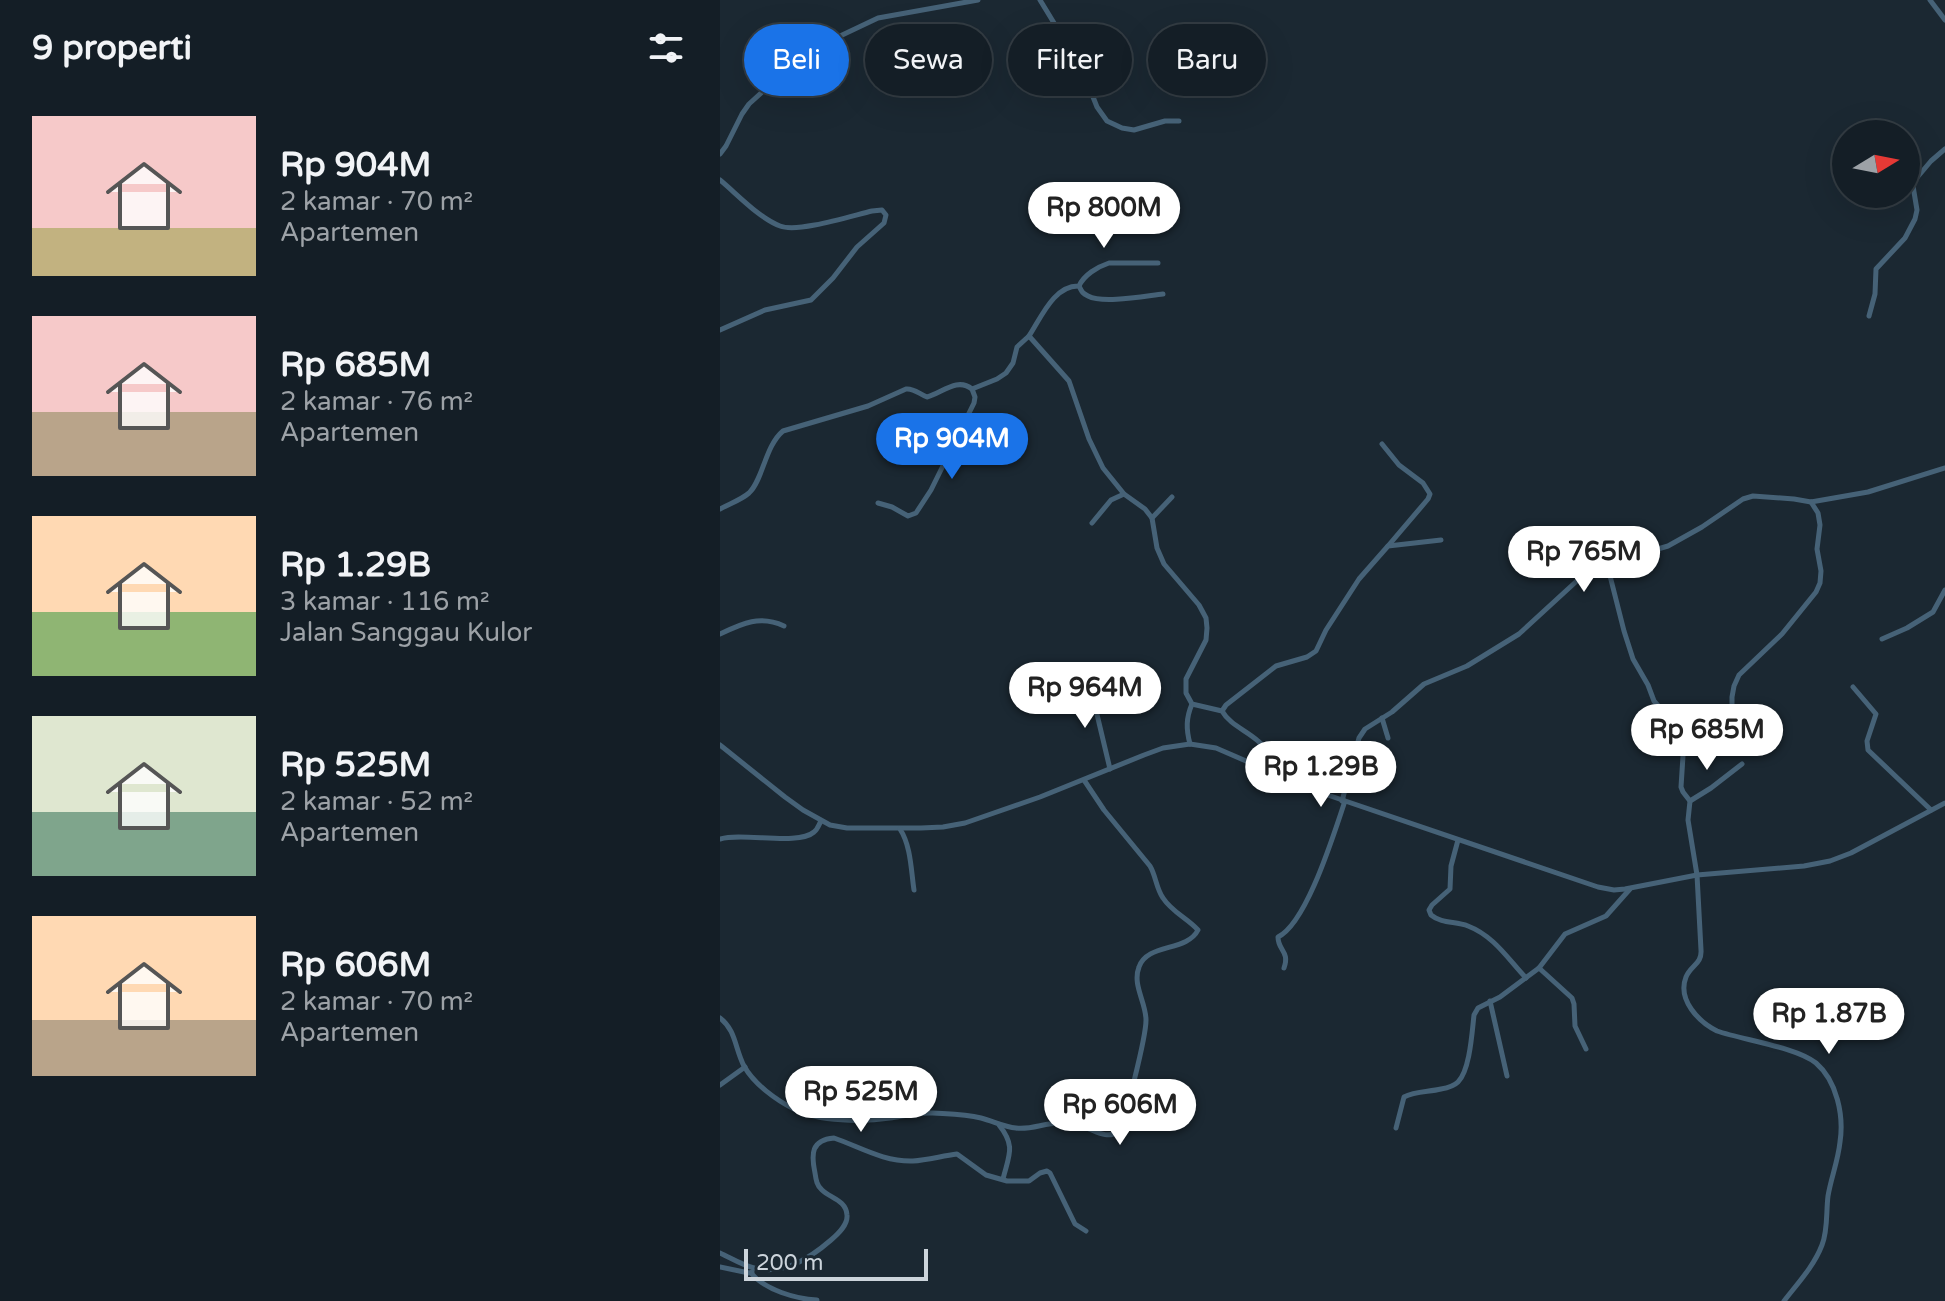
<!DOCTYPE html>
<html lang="id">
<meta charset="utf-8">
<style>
:root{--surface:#141e26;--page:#212b32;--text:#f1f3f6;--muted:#9da2a7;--line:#333c43;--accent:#1a73e8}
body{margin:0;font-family:"Varela Round",sans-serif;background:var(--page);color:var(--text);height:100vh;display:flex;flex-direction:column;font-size:30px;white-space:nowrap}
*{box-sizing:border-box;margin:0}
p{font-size:26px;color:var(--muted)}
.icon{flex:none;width:44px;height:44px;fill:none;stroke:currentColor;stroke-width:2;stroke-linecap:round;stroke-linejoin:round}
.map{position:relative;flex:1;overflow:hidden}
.sheet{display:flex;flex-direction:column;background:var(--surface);width:720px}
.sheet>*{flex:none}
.top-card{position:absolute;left:24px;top:24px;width:760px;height:72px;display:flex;gap:16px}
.needle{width:52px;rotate:80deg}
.fabs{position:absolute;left:1112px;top:120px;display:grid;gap:16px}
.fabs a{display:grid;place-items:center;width:88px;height:88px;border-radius:50%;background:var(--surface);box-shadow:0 8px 32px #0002,0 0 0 2px var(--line);font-size:40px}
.scale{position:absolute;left:24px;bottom:20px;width:184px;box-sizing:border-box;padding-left:8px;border:4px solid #ccd4db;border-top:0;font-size:22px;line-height:28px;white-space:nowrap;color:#ccd4db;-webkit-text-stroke:6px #1b2832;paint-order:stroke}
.price{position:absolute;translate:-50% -68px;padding:0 18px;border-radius:28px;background:#fff;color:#222;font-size:26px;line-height:52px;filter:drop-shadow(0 2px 4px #0008)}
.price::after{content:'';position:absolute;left:50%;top:48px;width:24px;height:18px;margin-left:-12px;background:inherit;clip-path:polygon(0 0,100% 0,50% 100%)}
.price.current{background:var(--accent);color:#fff}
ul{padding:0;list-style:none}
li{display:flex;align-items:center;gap:24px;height:200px;padding:0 32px}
li span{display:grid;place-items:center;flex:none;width:224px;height:160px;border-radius:0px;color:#555}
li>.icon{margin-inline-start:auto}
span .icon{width:96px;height:96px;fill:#fffc;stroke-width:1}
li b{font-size:34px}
h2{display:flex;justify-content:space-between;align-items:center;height:96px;padding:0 32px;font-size:34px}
.tag{padding:0 28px;border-radius:36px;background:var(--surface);box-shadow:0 8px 32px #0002,0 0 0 2px var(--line);font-size:28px;line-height:72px}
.tag.current{background:var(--accent);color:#fff}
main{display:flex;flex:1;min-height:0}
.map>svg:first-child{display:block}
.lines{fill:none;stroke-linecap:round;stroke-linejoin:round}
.minor{stroke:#466277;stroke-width:5}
</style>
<main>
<section class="sheet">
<h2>9 properti<svg class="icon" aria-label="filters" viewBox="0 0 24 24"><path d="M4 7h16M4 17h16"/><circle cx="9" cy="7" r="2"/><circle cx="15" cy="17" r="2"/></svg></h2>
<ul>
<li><span style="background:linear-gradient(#f6c9c9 70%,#c2b280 0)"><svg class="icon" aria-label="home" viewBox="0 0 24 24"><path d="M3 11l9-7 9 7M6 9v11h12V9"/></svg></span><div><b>Rp 904M</b><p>2 kamar · 70 m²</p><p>Apartemen</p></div></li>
<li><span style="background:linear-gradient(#f6c9c9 60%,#b9a48a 0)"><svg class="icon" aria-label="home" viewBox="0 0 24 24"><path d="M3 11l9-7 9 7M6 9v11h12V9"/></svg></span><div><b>Rp 685M</b><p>2 kamar · 76 m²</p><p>Apartemen</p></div></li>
<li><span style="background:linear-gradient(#ffd9b3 60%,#8fb573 0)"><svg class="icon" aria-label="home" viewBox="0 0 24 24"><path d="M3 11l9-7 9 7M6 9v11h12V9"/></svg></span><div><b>Rp 1.29B</b><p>3 kamar · 116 m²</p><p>Jalan Sanggau Kulor</p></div></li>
<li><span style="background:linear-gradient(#dfe7d0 60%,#7fa58c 0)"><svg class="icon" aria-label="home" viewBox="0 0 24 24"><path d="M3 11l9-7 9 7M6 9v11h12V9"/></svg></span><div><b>Rp 525M</b><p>2 kamar · 52 m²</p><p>Apartemen</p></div></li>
<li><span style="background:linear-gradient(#ffd9b3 65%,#b9a48a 0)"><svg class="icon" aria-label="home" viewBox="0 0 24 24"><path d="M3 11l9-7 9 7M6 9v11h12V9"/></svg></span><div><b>Rp 606M</b><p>2 kamar · 70 m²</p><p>Apartemen</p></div></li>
</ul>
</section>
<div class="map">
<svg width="1225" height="1301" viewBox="0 0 1225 1301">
<rect width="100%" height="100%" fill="#1b2832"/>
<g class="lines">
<!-- minor -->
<g class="minor">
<path d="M 320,0 L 362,69 L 377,107 L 387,121 L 402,128 L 414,130 L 445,121 L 459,121"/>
<path d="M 1210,0 L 1225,20"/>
<path d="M 0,154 L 6,146 L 22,114 L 29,104 L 74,63 L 99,46 L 158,18 L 258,0"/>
<path d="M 0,180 C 17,194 39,218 60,226 C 78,233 131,216 152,211 L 162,210 L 166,215 L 164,223 L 137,247 L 113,278 L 91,300 L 45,310 L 0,330"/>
<path d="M 359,286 C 362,292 362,293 368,296 C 383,304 425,296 443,294"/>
<path d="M 1149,316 L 1155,294 L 1156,269 L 1185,238 L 1195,219 L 1197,210 L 1193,186 L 1195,180 L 1211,161 L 1225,149"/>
<path d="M 309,336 C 321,318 334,285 359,286 C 364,275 377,267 389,263 L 438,263"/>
<path d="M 662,444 L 679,465 L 703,483 L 710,494 L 708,499 L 668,546"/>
<path d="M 158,503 L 172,507 L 188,516 L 196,513 L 211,490 L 254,403 L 255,397 L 252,389"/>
<path d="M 0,509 C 9,504 21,500 29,493 C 43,480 45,446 63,431 L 148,406 L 186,389 C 194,388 199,394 207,397 C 222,393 237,377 252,389 L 277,379 L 286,373 L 293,363 L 297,347 L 309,336 L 349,381 L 369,439 L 383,468 L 404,494 L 425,509 L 432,518 L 437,548 L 444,564 L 479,605 L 486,618 L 487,628 L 486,640 L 466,679 L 466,693 L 472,704 L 502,711 C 510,725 526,730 538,741 C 550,751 559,765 567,778"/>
<path d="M 432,518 L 452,497"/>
<path d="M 372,523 L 391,500 L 404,494"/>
<path d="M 887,564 L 904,631 L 913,659 L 928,685 L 934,701 L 954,724 L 959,735 L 963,756 L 961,787 L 963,792 L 970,801 L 968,820 L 977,875 L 981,950 C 982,964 971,965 966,977 C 957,1000 979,1022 997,1031 C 1023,1040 1076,1047 1096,1063 C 1117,1081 1124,1116 1120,1142 C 1118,1161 1111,1178 1108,1196 C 1106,1212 1108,1230 1102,1245 C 1094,1266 1078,1283 1064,1301"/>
<path d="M 0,634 C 23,623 40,615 64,626"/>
<path d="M 1162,639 L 1187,628 L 1213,612 L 1225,590"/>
<path d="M 370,685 L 390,769"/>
<path d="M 1133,687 L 1156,714 L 1147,741 L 1148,750 L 1211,810"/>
<path d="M 502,711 L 506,705 L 556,666 L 587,657 L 596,651 L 606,630 L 639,579 L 668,546 L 721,540"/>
<path d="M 662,718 L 668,738"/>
<path d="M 1012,720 L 1012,697 L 1014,686 L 1019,675 L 1062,634 L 1096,592 L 1100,583 L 1101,571 L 1097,549 L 1100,525 L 1098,513 L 1091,502"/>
<path d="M 470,744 C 466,729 466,718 472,704"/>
<path d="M 0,745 L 65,797 L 83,810 L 110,825 L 127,828 L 201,828 L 223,827 L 245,823 L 320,797 L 424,755 L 443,748 L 470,744 L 496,748 L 593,790 L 878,887 L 894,890 L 905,889 L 977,875 L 1084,866 L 1110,861 L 1131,853 L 1225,803"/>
<path d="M 622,801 L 639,738 L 645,729 L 672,712 L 704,684 L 747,666 L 799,634 L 860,578 L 870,572 L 897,561 L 948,546 L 982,527 L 1023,499 L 1033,496 L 1074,499 L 1091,502 L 1148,492 L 1225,468"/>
<path d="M 970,801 L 991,788 L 1022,764"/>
<path d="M 180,829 C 191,846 191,870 194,890"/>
<path d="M 0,839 C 22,832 78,846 94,832 C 98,829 99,824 101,821"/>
<path d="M 738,840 L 731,866 L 730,889 L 712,905 L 709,910 L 711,915 C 722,924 735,921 748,926 C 774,936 788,959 806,978"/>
<path d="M 564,968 C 570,951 558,951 558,937 C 587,923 614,833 625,801"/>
<path d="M 819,968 L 852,998 L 854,1004 L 855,1026 L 866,1049"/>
<path d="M 770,1001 L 787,1076"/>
<path d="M 0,1018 C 16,1030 15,1049 24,1066 C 34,1084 56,1100 74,1109 C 99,1122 144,1122 170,1118 C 184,1116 198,1112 213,1113 C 229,1114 245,1114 261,1118 C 273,1121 284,1127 296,1128 C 311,1130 324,1123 339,1123 C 347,1123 355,1125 363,1127 C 373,1129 387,1140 397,1132 C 405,1125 426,1035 426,1020 C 426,1002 412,985 419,967 C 427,943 467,952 478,930 C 467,918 452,912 443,898 C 436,888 436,876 430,866 L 384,810 L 364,780"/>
<path d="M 0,1085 L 25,1067"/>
<path d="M 279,1125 C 296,1146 289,1155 283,1179"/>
<path d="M 676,1128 L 684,1097 C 695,1091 709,1092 721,1089 C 727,1088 734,1086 738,1082 C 750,1070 752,1032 754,1015 L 758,1008 L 780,997 L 819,968 L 845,934 L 886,916 L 910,889"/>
<path d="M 0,1253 C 11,1258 22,1265 34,1268 C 64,1275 89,1259 111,1240 C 118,1234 128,1225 127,1215 C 126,1200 110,1198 102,1190 C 97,1186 96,1180 95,1173 C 91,1154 91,1140 114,1138 C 140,1147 164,1162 193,1161 C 207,1160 222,1156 237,1154 L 266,1175 L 287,1181 L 309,1181 L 320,1173 L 327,1171 L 330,1173 L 355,1224 L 366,1231"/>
<path d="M 0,1267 L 29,1273 L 32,1272"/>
<path d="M 31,1273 C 45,1290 76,1299 97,1300"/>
</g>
</g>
</svg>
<div class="fabs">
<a><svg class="needle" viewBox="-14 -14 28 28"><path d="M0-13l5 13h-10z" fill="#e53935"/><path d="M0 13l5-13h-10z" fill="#9da2a7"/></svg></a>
</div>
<div class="scale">200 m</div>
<b class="price" style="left:384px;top:250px">Rp 800M</b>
<b class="price current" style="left:232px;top:481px">Rp 904M</b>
<b class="price" style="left:864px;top:594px">Rp 765M</b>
<b class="price" style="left:365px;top:730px">Rp 964M</b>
<b class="price" style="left:987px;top:772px">Rp 685M</b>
<b class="price" style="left:601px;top:809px">Rp 1.29B</b>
<b class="price" style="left:1109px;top:1056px">Rp 1.87B</b>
<b class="price" style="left:141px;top:1134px">Rp 525M</b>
<b class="price" style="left:400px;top:1147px">Rp 606M</b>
<div class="top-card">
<a class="tag current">Beli</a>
<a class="tag">Sewa</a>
<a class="tag">Filter</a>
<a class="tag">Baru</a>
</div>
</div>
</main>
